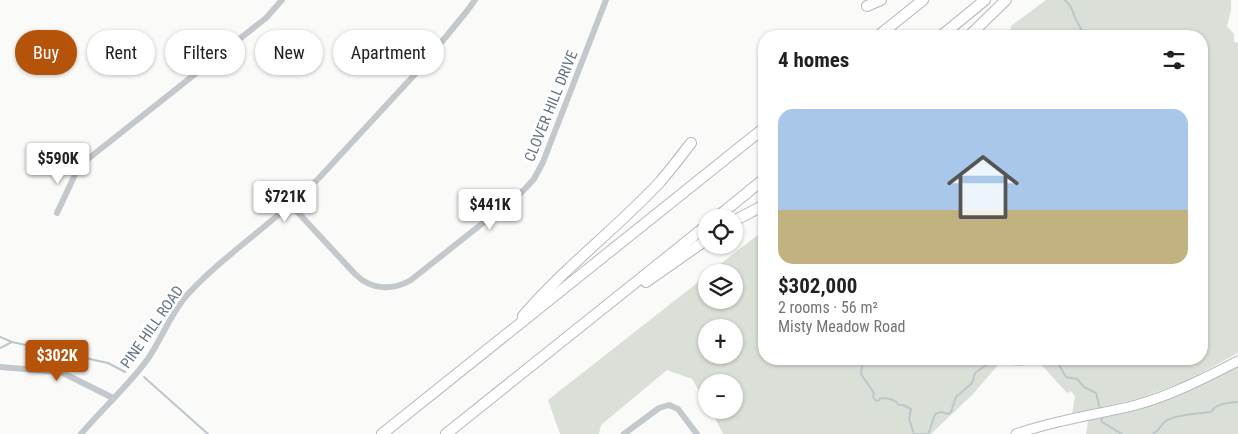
<!DOCTYPE html>
<meta charset="utf-8">
<style>
:root{--surface:#fff;--page:#f6f6f6;--text:#202124;--muted:#757577;--accent:#b45309}
body{margin:0;font-family:"Roboto Condensed",sans-serif;background:var(--page);color:var(--text);height:100vh;display:flex;flex-direction:column;font-size:19px;white-space:nowrap}
*{box-sizing:border-box;margin:0}
p{font-size:16px;color:var(--muted)}
.icon{flex:none;width:28px;height:28px;fill:none;stroke:currentColor;stroke-width:2;stroke-linecap:round;stroke-linejoin:round}
.map{position:relative;flex:1;overflow:hidden}
.side{position:absolute;left:758px;top:30px;width:450px;height:335px;display:flex;flex-direction:column;background:var(--surface);border-radius:20px;box-shadow:0 1px 4px #0004}
.side>*{flex:none}
.guide{position:absolute;left:15px;top:30px;width:475px;height:45px;display:flex;gap:10px}
.fabs{position:absolute;left:698px;top:209px;display:grid;gap:10px}
.fabs a{display:grid;place-items:center;width:45px;height:45px;border-radius:50%;background:var(--surface);box-shadow:0 1px 4px #0004;font-size:25px}
.price{position:absolute;translate:-50% -42px;padding:0 11px;border-radius:5px;background:#fff;color:#222;font-size:16px;line-height:32px;filter:drop-shadow(0 1px 2px #0008)}
.price::after{content:'';position:absolute;left:50%;top:30px;width:15px;height:11px;margin-left:-8px;background:inherit;clip-path:polygon(0 0,100% 0,50% 100%)}
.price.current{background:var(--accent);color:#fff}
ul{padding:0;list-style:none}
li{display:grid;align-content:center;gap:10px;height:265px;padding:0 20px}
li span{display:grid;place-items:center;height:155px;border-radius:15px;color:#555}
li>.icon{margin-inline-start:auto}
span .icon{width:90px;height:90px;fill:#fffc;stroke-width:1}
li b{font-size:21px}
h2{display:flex;justify-content:space-between;align-items:center;height:60px;padding:0 20px;font-size:21px}
.tag{padding:0 18px;border-radius:22px;background:var(--surface);box-shadow:0 1px 4px #0004;font-size:18px;line-height:45px}
.tag.current{background:var(--accent);color:#fff}
.map>svg:first-child{display:block}
.green{fill:#dadfd7;fill-rule:evenodd}
.lines{fill:none;stroke-linecap:round;stroke-linejoin:round}
.stream{stroke:#bbc7cb;stroke-width:2}
.major-casing{stroke:#b5babe;stroke-width:11}
.highway-casing{stroke:#b4b9bd;stroke-width:12}
.minor{stroke:#c3c8cc;stroke-width:6}
.major{stroke:#fff;stroke-width:9}
.highway{stroke:#fff;stroke-width:10}
.labels{text-anchor:middle;stroke-width:5;stroke-linejoin:round;paint-order:stroke}
.street-label{font-size:15px;fill:#657683;stroke:#fff}
</style>
<div class="map">
<svg width="1238" height="434" viewBox="0 0 1238 434">
<rect width="100%" height="100%" fill="#fafaf8"/>
<!-- green -->
<g class="green">
<path d="M 1046,0 L 1231,0 L 1231,10 L 1227,26 L 1234,34 L 1234,42 L 1238,43 L 1238,353 L 1186,381 L 1137,399 L 1072,414 L 1075,396 L 1071,391 L 1067,393 L 1038,361 L 1021,366 L 999,364 L 972,395 L 931,434 L 723,434 L 711,410 L 734,410 L 734,382 L 706,382 L 706,402 L 692,379 L 667,370 L 601,425 L 599,434 L 560,434 L 548,400 L 706,276 L 706,300 L 734,300 L 734,272 L 710,272 L 759,234 L 764,235 L 764,359 L 1201,359 L 1201,36 L 1010,36 L 1011,26 ZM 706,328 L 734,328 L 734,355 L 706,355 Z"/>
<path d="M 1238,361 L 1238,434 L 1086,434 L 1089,415 L 1137,404 Z"/>
</g>
<g class="lines">
<!-- stream -->
<g class="stream">
<path d="M 1065,0 L 1071,7 L 1076,20 L 1085,36"/>
<path d="M 0,337 L 12,342 L 108,363 L 125,372"/>
<path d="M 0,348 L 12,342"/>
<path d="M 863,359 L 861,374 L 874,393 L 873,397 L 875,400 L 878,401 L 881,398 C 888,398 895,399 899,405 L 903,405 L 911,409 L 909,419 L 914,434"/>
<path d="M 1060,359 L 1059,365 L 1066,377 L 1077,379 L 1084,387 L 1096,393 L 1100,409"/>
<path d="M 144,377 L 208,434"/>
<path d="M 1101,416 L 1102,422 L 1122,434"/>
<path d="M 916,434 L 928,434 C 935,422 930,407 948,414 L 951,412 L 956,397 L 972,383 L 975,373 L 992,361 L 1012,364 L 1019,359"/>
<path d="M 1153,434 C 1159,431 1161,424 1167,420 C 1180,414 1197,414 1211,412 C 1216,403 1228,403 1238,402"/>
</g>
<!-- major casing -->
<g class="major-casing">
<path id="major" d="M 1016,434 C 1055,420 1096,415 1136,405 C 1172,395 1205,378 1238,361"/>
</g>
<!-- highway casing -->
<g class="highway-casing">
<g id="highway">
<path d="M 867,6 L 881,0"/>
<path d="M 878,36 L 923,0"/>
<path d="M 941,36 L 985,0"/>
<path d="M 969,36 L 1006,0"/>
<path d="M 716,218 L 764,179"/>
<path d="M 734,221 L 764,205"/>
<path d="M 646,282 L 706,240"/>
<path d="M 523,316 C 565,267 616,229 660,182 C 671,169 681,156 691,143"/>
<path d="M 382,434 L 764,128"/>
<path d="M 446,434 L 706,226"/>
</g>
</g>
<!-- minor -->
<g class="minor">
<path d="M 291,205 L 355,274 C 371,290 392,291 411,280 L 522,192 L 534,179 L 543,162 L 606,0"/>
<path d="M 57,213 L 79,166 L 266,18 L 282,0"/>
<path d="M 0,367 L 61,372 L 113,398"/>
<path d="M 81,434 C 102,409 128,386 147,360 C 162,339 170,314 187,295 C 227,252 278,220 319,178 L 417,72 L 467,11 L 475,0"/>
<path d="M 624,434 L 659,408 L 669,405 L 678,409 L 697,434"/>
</g>
<!-- major -->
<use href="#major" class="major"/>
<!-- highway -->
<use href="#highway" class="highway"/>
</g>
<g class="labels">
<!-- street labels -->
<g class="street-label">
<text transform="translate(551 106) rotate(-68)" y="5">CLOVER HILL DRIVE</text>
<text transform="translate(152 327) rotate(-55)" y="5">PINE HILL ROAD</text>
</g>
</g>
</svg>
<div class="fabs">
<a><svg class="icon" aria-label="locate" viewBox="0 0 24 24"><circle cx="12" cy="12" r="6"/><path d="M12 2v4M12 18v4M2 12h4M18 12h4"/></svg></a>
<a><svg class="icon" aria-label="layers" viewBox="0 0 24 24"><path d="M12 4l9 5-9 5-9-5zM3 14l9 5 9-5"/></svg></a>
<a>+</a>
<a>−</a>
</div>
<b class="price" style="left:58px;top:185px">$590K</b>
<b class="price" style="left:285px;top:223px">$721K</b>
<b class="price" style="left:490px;top:231px">$441K</b>
<b class="price current" style="left:57px;top:382px">$302K</b>
<div class="guide">
<a class="tag current">Buy</a>
<a class="tag">Rent</a>
<a class="tag">Filters</a>
<a class="tag">New</a>
<a class="tag">Apartment</a>
</div>
<section class="side">
<h2>4 homes<svg class="icon" aria-label="filters" viewBox="0 0 24 24"><path d="M4 7h16M4 17h16"/><circle cx="9" cy="7" r="2"/><circle cx="15" cy="17" r="2"/></svg></h2>
<ul>
<li><span style="background:linear-gradient(#a9c7e8 65%,#c2b280 0)"><svg class="icon" aria-label="home" viewBox="0 0 24 24"><path d="M3 11l9-7 9 7M6 9v11h12V9"/></svg></span><div><b>$302,000</b><p>2 rooms · 56 m²</p><p>Misty Meadow Road</p></div></li>
</ul>
</section>
</div>
